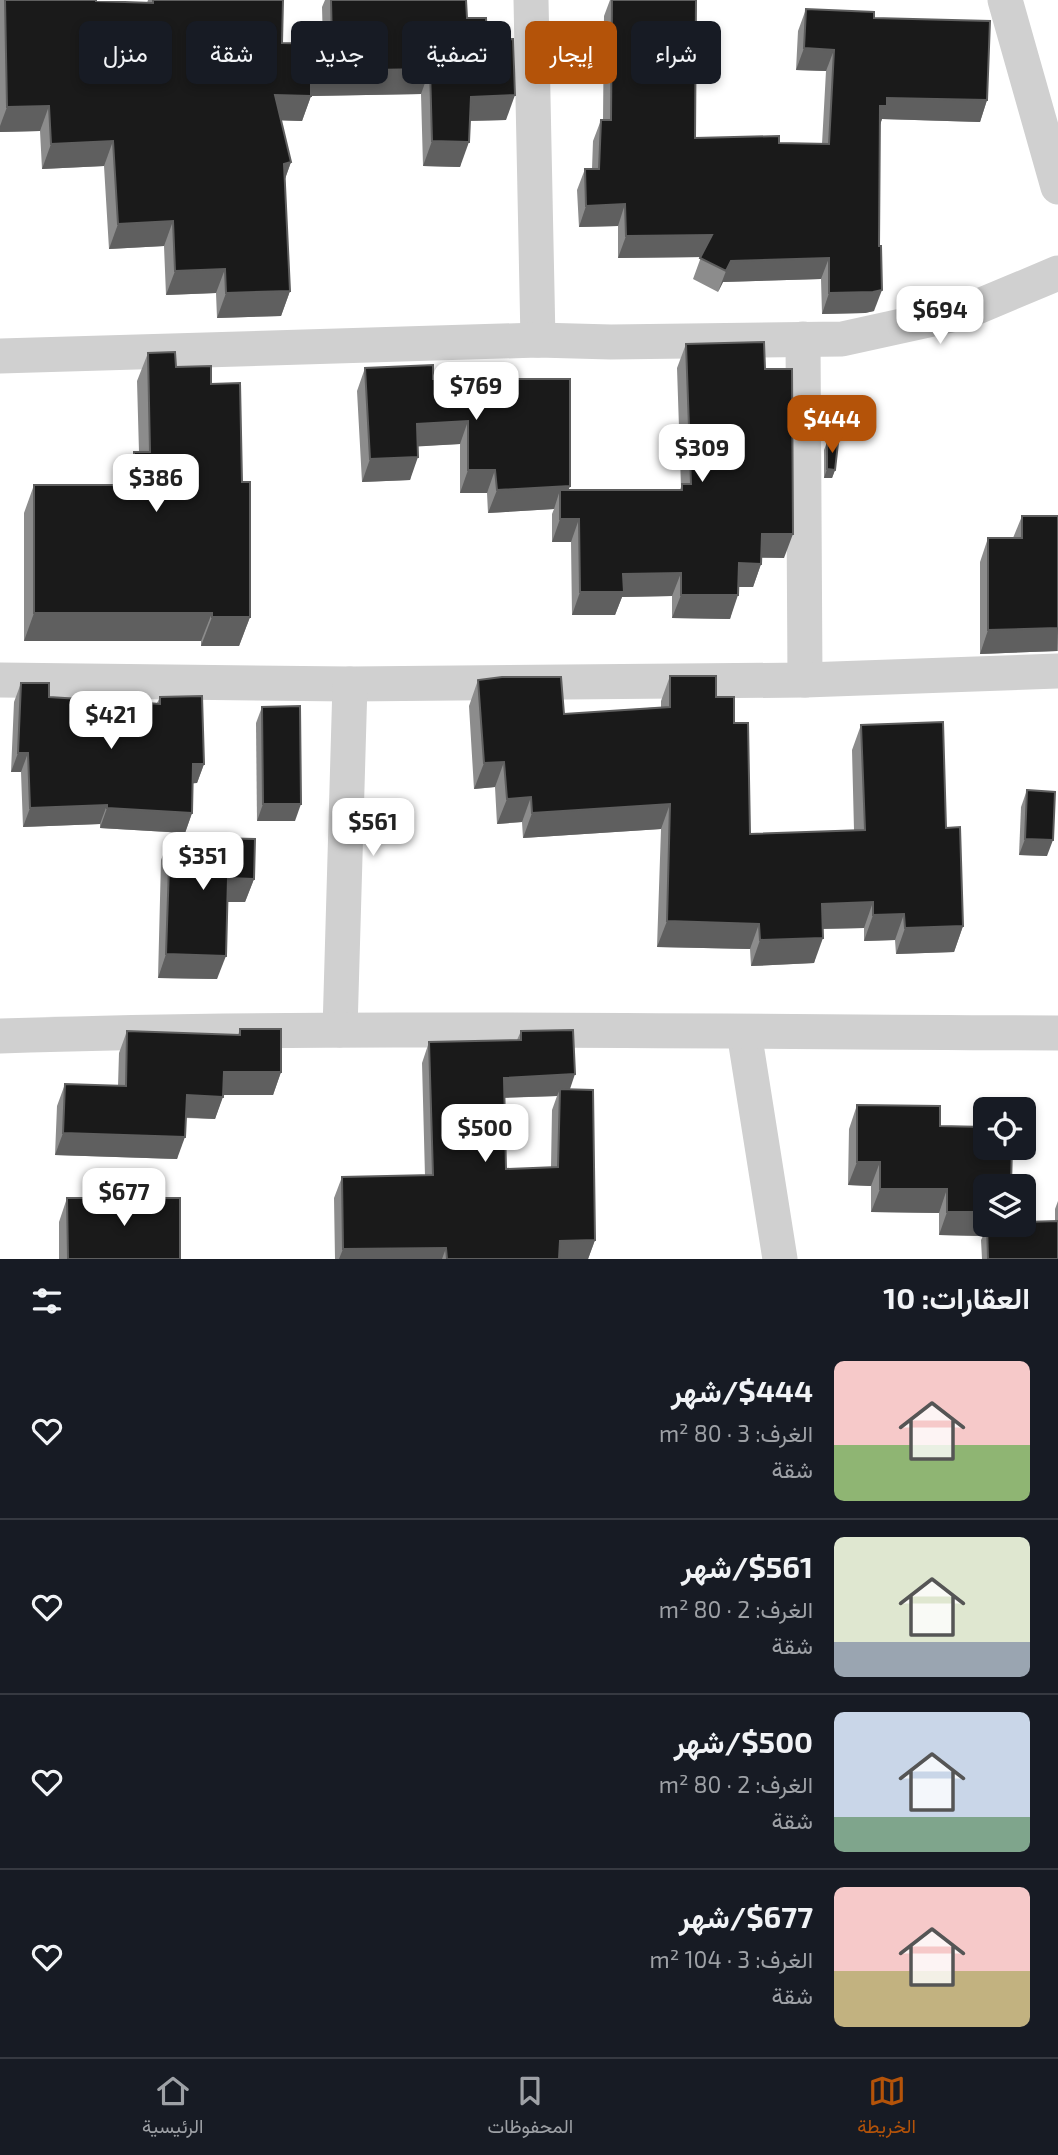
<!DOCTYPE html>
<html lang="ar">
<meta charset="utf-8">
<style>
:root{--surface:#171b24;--page:#242831;--text:#f1f3f6;--muted:#9ea1a6;--line:#363941;--accent:#b45309}
body{margin:0;font-family:"Exo 2",Vazirmatn,sans-serif;background:var(--page);color:var(--text);direction:rtl;height:100vh;display:flex;flex-direction:column;font-size:26px;white-space:nowrap}
*{box-sizing:border-box;margin:0}
p{font-size:23px;color:var(--muted)}
.icon{flex:none;width:38px;height:38px;fill:none;stroke:currentColor;stroke-width:2;stroke-linecap:round;stroke-linejoin:round}
.map{position:relative;height:1259px;overflow:hidden;direction:ltr}
.drawer{display:flex;flex-direction:column;background:var(--surface);flex:1}
.drawer>*{flex:none}
.hud{position:absolute;left:21px;top:21px;width:700px;height:63px;direction:rtl;display:flex;gap:14px}
.fabs{position:absolute;left:973px;top:1097px;display:grid;gap:14px}
.fabs a{display:grid;place-items:center;width:63px;height:63px;border-radius:10px;background:var(--surface);box-shadow:0 4px 10px #0003;font-size:35px}
.price{position:absolute;translate:-50% -60px;padding:0 16px;border-radius:14px;background:#fff;color:#222;font-size:23px;line-height:46px;filter:drop-shadow(0 2px 4px #0008)}
.price::after{content:'';position:absolute;left:50%;top:42px;width:21px;height:16px;margin-left:-10px;background:inherit;clip-path:polygon(0 0,100% 0,50% 100%)}
.price.selected{background:var(--accent);color:#fff}
ul{padding:0;list-style:none}
li{display:flex;align-items:center;gap:21px;height:175px;padding:0 28px}
li+li{border-top:2px solid var(--line)}
li span{display:grid;place-items:center;flex:none;width:196px;height:140px;border-radius:10px;color:#555}
li>.icon{margin-inline-start:auto}
span .icon{width:84px;height:84px;fill:#fffc;stroke-width:1}
li b{font-size:30px}
h2{display:flex;justify-content:space-between;align-items:center;height:84px;padding:0 28px;font-size:30px}
.tag{padding:0 24px;border-radius:10px;background:var(--surface);box-shadow:0 4px 10px #0003;font-size:24px;line-height:63px}
.tag.selected{background:var(--accent);color:#fff}
.tabs{display:flex;justify-content:space-around;align-items:center;height:98px;border-top:2px solid var(--line);background:var(--surface);font-size:19px;color:var(--muted)}
.tabs a{display:grid;justify-items:center;gap:4px}
.tabs .selected{color:var(--accent)}
.map>svg:first-child{display:block}
.lines{fill:none;stroke-linecap:round;stroke-linejoin:round}
.minor{stroke:#d0d0d0;stroke-width:35}
.wall{fill:#8c8c8c;fill-rule:evenodd}
.shaded-wall{fill:#5f5f5f}
.building{fill:#1a1a1a;stroke:#5f5f5f;stroke-width:2}
</style>
<div class="map">
<svg width="1058" height="1259" viewBox="0 0 1058 1259">
<rect width="100%" height="100%" fill="#fff"/>
<g class="lines">
<!-- minor -->
<g class="minor">
<path d="M 531,0 L 538,340"/>
<path d="M 1005,0 L 1058,187"/>
<path d="M 803,339 L 805,680"/>
<path d="M 0,356 L 538,340 L 611,342 L 842,339 L 965,312 L 1058,273"/>
<path d="M 0,680 L 350,684 L 805,680 L 1058,671"/>
<path d="M 340,1030 L 350,684"/>
<path d="M 744,1032 L 780,1259"/>
<path d="M 0,1036 C 352,1025 705,1032 1058,1033"/>
</g>
</g>
<!-- wall -->
<g class="wall">
<path d="M 0,0 L 96,0 L 96,1 L 147,3 L 148,0 L 283,0 L 282,43 L 323,43 L 322,7 L 325,0 L 466,0 L 467,18 L 487,40 L 506,120 L 470,121 L 460,167 L 423,166 L 421,94 L 311,96 L 302,121 L 281,120 L 291,162 L 285,179 L 290,291 L 281,316 L 217,318 L 216,293 L 166,295 L 164,246 L 109,249 L 104,166 L 42,169 L 40,131 L 0,132 Z"/>
<path d="M 610,0 L 696,0 L 695,138 L 779,143 L 822,144 L 826,71 L 796,70 L 798,31 L 806,9 L 874,18 L 987,100 L 980,122 L 882,119 L 880,124 L 874,311 L 865,313 L 822,314 L 821,279 L 723,282 L 718,292 L 693,279 L 701,257 L 618,258 L 618,226 L 579,227 L 577,190 L 585,169 L 592,169 L 593,141 L 601,120 L 603,120 L 604,16 Z"/>
<path d="M 686,344 L 765,369 L 784,558 L 762,558 L 761,564 L 753,587 L 738,587 L 730,619 L 672,618 L 672,596 L 622,597 L 615,615 L 572,615 L 571,542 L 552,542 L 552,514 L 554,509 L 488,513 L 487,493 L 460,493 L 460,444 L 418,446 L 410,480 L 362,482 L 357,391 L 365,368 L 433,379 L 570,486 L 568,490 L 680,490 L 681,487 L 677,368 Z"/>
<path d="M 148,353 L 211,384 L 242,482 L 250,617 L 239,646 L 201,646 L 201,641 L 24,641 L 24,513 L 34,485 L 124,485 L 124,481 L 134,452 L 139,452 L 137,381 Z"/>
<path d="M 827,442 L 835,470 L 832,478 L 824,478 L 824,450 Z"/>
<path d="M 1022,516 L 1058,516 L 1058,651 L 980,654 L 980,562 L 988,538 L 1013,538 Z"/>
<path d="M 670,676 L 716,697 L 734,723 L 750,834 L 854,830 L 852,750 L 861,725 L 946,828 L 963,926 L 954,952 L 896,954 L 895,940 L 864,941 L 864,928 L 823,929 L 814,963 L 751,966 L 750,949 L 657,947 L 661,829 L 523,838 L 522,822 L 497,824 L 495,787 L 474,789 L 469,706 L 478,680 L 564,714 L 661,707 L 661,701 Z"/>
<path d="M 21,683 L 49,697 L 157,703 L 160,697 L 204,764 L 197,783 L 193,783 L 192,813 L 185,833 L 100,828 L 100,824 L 23,827 L 21,772 L 11,772 L 14,702 Z"/>
<path d="M 262,707 L 295,821 L 257,821 L 256,723 Z"/>
<path d="M 1027,790 L 1047,856 L 1019,855 L 1021,807 Z"/>
<path d="M 170,837 L 254,879 L 245,902 L 228,902 L 217,979 L 158,978 L 161,860 Z"/>
<path d="M 240,1029 L 281,1072 L 273,1095 L 223,1095 L 215,1119 L 186,1118 L 177,1159 L 55,1155 L 57,1106 L 65,1084 L 118,1086 L 119,1053 L 127,1031 L 238,1035 Z"/>
<path d="M 521,1031 L 570,1089 L 595,1240 L 588,1259 L 335,1259 L 334,1198 L 342,1177 L 425,1176 L 422,1063 L 429,1042 L 517,1040 ZM 557,1096 L 552,1110 L 551,1167 L 506,1169 L 504,1098 Z"/>
<path d="M 857,1105 L 940,1126 L 985,1225 L 1024,1225 L 1055,1221 L 1055,1209 L 1058,1201 L 1058,1259 L 982,1259 L 981,1240 L 983,1236 L 939,1235 L 939,1213 L 871,1212 L 871,1186 L 848,1185 L 849,1129 Z"/>
<path d="M 67,1198 L 180,1259 L 59,1259 L 59,1222 Z"/>
</g>
<!-- shaded-wall -->
<g class="shaded-wall">
<path d="M 804,48 L 834,50 L 826,71 L 796,70 Z"/>
<path d="M 430,69 L 421,94 L 311,96 L 302,121 L 266,120 L 275,95 L 311,71 Z"/>
<path d="M 515,95 L 506,120 L 462,121 L 471,97 Z"/>
<path d="M 887,98 L 987,100 L 980,122 L 882,119 L 879,128 L 880,106 Z"/>
<path d="M 49,106 L 40,131 L 0,132 L 0,126 L 7,107 Z"/>
<path d="M 113,141 L 104,166 L 42,169 L 51,144 Z"/>
<path d="M 432,141 L 469,142 L 460,167 L 423,166 Z"/>
<path d="M 291,162 L 282,187 L 284,164 Z"/>
<path d="M 625,204 L 618,226 L 579,227 L 586,206 Z"/>
<path d="M 173,221 L 164,246 L 109,249 L 118,224 Z"/>
<path d="M 712,235 L 704,257 L 618,258 L 626,236 Z"/>
<path d="M 829,258 L 821,279 L 723,282 L 718,292 L 726,271 L 731,261 Z"/>
<path d="M 225,269 L 216,293 L 166,295 L 175,271 Z"/>
<path d="M 882,290 L 874,311 L 865,313 L 822,314 L 829,293 Z"/>
<path d="M 290,291 L 281,316 L 217,318 L 226,293 Z"/>
<path d="M 468,421 L 460,444 L 409,447 L 417,424 Z"/>
<path d="M 418,457 L 410,480 L 362,482 L 370,459 Z"/>
<path d="M 827,469 L 835,470 L 832,478 L 824,478 Z"/>
<path d="M 468,470 L 495,470 L 487,493 L 460,493 Z"/>
<path d="M 570,486 L 561,508 L 560,490 L 554,509 L 488,513 L 497,490 Z"/>
<path d="M 560,519 L 579,519 L 571,542 L 552,542 Z"/>
<path d="M 762,534 L 793,534 L 784,558 L 753,557 Z"/>
<path d="M 739,563 L 761,564 L 753,587 L 730,587 Z"/>
<path d="M 681,573 L 672,596 L 622,597 L 615,615 L 572,615 L 580,592 L 623,574 Z"/>
<path d="M 681,595 L 738,595 L 730,619 L 672,618 Z"/>
<path d="M 34,613 L 212,613 L 201,641 L 24,641 Z"/>
<path d="M 212,617 L 250,617 L 239,646 L 201,646 Z"/>
<path d="M 1058,628 L 1057,651 L 980,654 L 988,630 Z"/>
<path d="M 18,753 L 28,753 L 21,772 L 11,772 Z"/>
<path d="M 504,762 L 495,787 L 474,789 L 484,763 Z"/>
<path d="M 193,764 L 204,764 L 197,783 L 186,784 Z"/>
<path d="M 531,797 L 522,822 L 497,824 L 507,799 Z"/>
<path d="M 263,804 L 301,804 L 295,821 L 257,821 Z"/>
<path d="M 670,804 L 661,829 L 523,838 L 532,813 Z"/>
<path d="M 107,805 L 100,824 L 23,827 L 30,808 Z"/>
<path d="M 107,808 L 192,813 L 185,833 L 100,828 Z"/>
<path d="M 1025,839 L 1053,840 L 1047,856 L 1019,855 Z"/>
<path d="M 228,878 L 254,879 L 245,902 L 220,902 Z"/>
<path d="M 873,902 L 864,928 L 813,929 L 822,904 Z"/>
<path d="M 904,914 L 895,940 L 864,941 L 873,915 Z"/>
<path d="M 667,921 L 759,924 L 750,949 L 657,947 Z"/>
<path d="M 963,926 L 954,952 L 896,954 L 905,928 Z"/>
<path d="M 823,938 L 814,963 L 751,966 L 760,940 Z"/>
<path d="M 166,954 L 226,956 L 217,979 L 158,978 Z"/>
<path d="M 224,1072 L 281,1072 L 273,1095 L 216,1095 Z"/>
<path d="M 575,1074 L 568,1095 L 560,1089 L 557,1096 L 496,1098 L 504,1078 Z"/>
<path d="M 187,1095 L 223,1097 L 215,1119 L 179,1117 Z"/>
<path d="M 63,1133 L 185,1137 L 177,1159 L 55,1155 Z"/>
<path d="M 857,1162 L 880,1162 L 871,1186 L 848,1185 Z"/>
<path d="M 880,1189 L 947,1189 L 939,1213 L 871,1212 Z"/>
<path d="M 947,1212 L 985,1212 L 985,1225 L 987,1225 L 983,1236 L 939,1235 Z"/>
<path d="M 595,1240 L 588,1259 L 554,1259 L 560,1241 Z"/>
<path d="M 446,1248 L 442,1259 L 339,1259 L 343,1249 Z"/>
</g>
<!-- building -->
<g class="building">
<path d="M 5,0 L 96,0 L 96,1 L 153,3 L 153,0 L 283,0 L 282,43 L 332,44 L 331,0 L 466,0 L 467,18 L 486,18 L 487,40 L 513,39 L 515,95 L 471,97 L 469,142 L 432,141 L 430,69 L 311,71 L 311,96 L 275,95 L 291,162 L 284,164 L 290,291 L 226,293 L 225,269 L 175,271 L 173,221 L 118,224 L 113,141 L 51,144 L 49,106 L 7,107 Z"/>
<path d="M 612,0 L 696,0 L 695,138 L 779,136 L 779,143 L 829,144 L 834,50 L 804,48 L 806,9 L 874,12 L 874,18 L 990,21 L 987,100 L 887,98 L 887,106 L 880,106 L 879,246 L 881,246 L 882,290 L 873,292 L 829,293 L 829,258 L 731,261 L 726,271 L 700,258 L 712,235 L 626,236 L 625,204 L 586,206 L 585,169 L 599,169 L 601,120 L 611,120 Z"/>
<path d="M 764,342 L 765,369 L 792,369 L 793,534 L 762,534 L 761,564 L 739,563 L 738,595 L 681,595 L 681,573 L 623,574 L 624,592 L 580,592 L 579,519 L 560,519 L 560,490 L 682,490 L 682,484 L 691,484 L 686,344 Z"/>
<path d="M 175,352 L 176,367 L 211,366 L 211,384 L 240,383 L 242,482 L 250,482 L 250,617 L 212,617 L 212,613 L 34,613 L 34,485 L 134,485 L 134,452 L 150,452 L 148,353 Z"/>
<path d="M 433,365 L 433,379 L 570,379 L 570,486 L 497,490 L 495,470 L 468,470 L 468,421 L 417,424 L 418,457 L 370,459 L 365,368 Z"/>
<path d="M 827,442 L 838,443 L 835,470 L 827,469 Z"/>
<path d="M 1022,516 L 1058,516 L 1058,628 L 988,630 L 988,538 L 1022,538 Z"/>
<path d="M 670,676 L 716,676 L 716,697 L 734,697 L 734,723 L 748,723 L 750,834 L 865,830 L 861,725 L 943,722 L 946,828 L 960,827 L 963,926 L 905,928 L 904,914 L 873,915 L 873,902 L 822,904 L 823,938 L 760,940 L 759,924 L 667,921 L 670,804 L 532,813 L 531,797 L 507,799 L 504,762 L 484,763 L 478,680 L 502,677 L 561,677 L 564,714 L 670,707 Z"/>
<path d="M 21,683 L 49,683 L 49,697 L 160,704 L 160,697 L 202,696 L 204,764 L 193,764 L 192,813 L 107,808 L 107,805 L 30,808 L 28,753 L 18,753 Z"/>
<path d="M 300,706 L 301,804 L 263,804 L 262,707 Z"/>
<path d="M 1027,790 L 1055,792 L 1053,840 L 1025,839 Z"/>
<path d="M 170,837 L 255,839 L 254,879 L 228,878 L 226,956 L 166,954 Z"/>
<path d="M 240,1029 L 281,1029 L 281,1072 L 224,1072 L 223,1097 L 187,1095 L 185,1137 L 63,1133 L 65,1084 L 126,1086 L 127,1031 L 240,1035 Z"/>
<path d="M 573,1030 L 575,1074 L 504,1078 L 506,1169 L 558,1167 L 560,1089 L 593,1090 L 595,1240 L 560,1241 L 559,1259 L 447,1259 L 446,1248 L 343,1249 L 342,1177 L 433,1175 L 429,1042 L 521,1040 L 521,1031 Z"/>
<path d="M 857,1105 L 940,1106 L 940,1126 L 985,1127 L 985,1148 L 1012,1148 L 1011,1186 L 985,1186 L 985,1212 L 947,1212 L 947,1189 L 880,1189 L 880,1162 L 857,1162 Z"/>
<path d="M 67,1198 L 180,1198 L 180,1259 L 68,1259 Z"/>
<path d="M 1058,1221 L 1058,1259 L 988,1259 L 987,1225 L 1024,1225 L 1024,1222 Z"/>
</g>
</svg>
<div class="fabs">
<a><svg class="icon" aria-label="locate" viewBox="0 0 24 24"><circle cx="12" cy="12" r="6"/><path d="M12 2v4M12 18v4M2 12h4M18 12h4"/></svg></a>
<a><svg class="icon" aria-label="layers" viewBox="0 0 24 24"><path d="M12 4l9 5-9 5-9-5zM3 14l9 5 9-5"/></svg></a>
</div>
<b class="price" style="left:940px;top:346px">$694</b>
<b class="price" style="left:476px;top:422px">$769</b>
<b class="price selected" style="left:832px;top:455px">$444</b>
<b class="price" style="left:702px;top:484px">$309</b>
<b class="price" style="left:156px;top:514px">$386</b>
<b class="price" style="left:111px;top:751px">$421</b>
<b class="price" style="left:373px;top:858px">$561</b>
<b class="price" style="left:203px;top:892px">$351</b>
<b class="price" style="left:485px;top:1164px">$500</b>
<b class="price" style="left:124px;top:1228px">$677</b>
<div class="hud">
<a class="tag">شراء</a>
<a class="tag selected">إيجار</a>
<a class="tag">تصفية</a>
<a class="tag">جديد</a>
<a class="tag">شقة</a>
<a class="tag">منزل</a>
</div>
</div>
<section class="drawer">
<h2>العقارات: 10<svg class="icon" aria-label="filters" viewBox="0 0 24 24"><path d="M4 7h16M4 17h16"/><circle cx="9" cy="7" r="2"/><circle cx="15" cy="17" r="2"/></svg></h2>
<ul>
<li><span style="background:linear-gradient(#f6c9c9 60%,#8fb573 0)"><svg class="icon" aria-label="home" viewBox="0 0 24 24"><path d="M3 11l9-7 9 7M6 9v11h12V9"/></svg></span><div><b>$444/شهر</b><p>الغرف: 3 · 80 m²</p><p>شقة</p></div><svg class="icon" aria-label="heart" viewBox="0 0 24 24"><path d="M12 20l-8-8c-3-5 5-10 8-4 3-6 11-1 8 4z"/></svg></li>
<li><span style="background:linear-gradient(#dfe7d0 75%,#9aa5b1 0)"><svg class="icon" aria-label="home" viewBox="0 0 24 24"><path d="M3 11l9-7 9 7M6 9v11h12V9"/></svg></span><div><b>$561/شهر</b><p>الغرف: 2 · 80 m²</p><p>شقة</p></div><svg class="icon" aria-label="heart" viewBox="0 0 24 24"><path d="M12 20l-8-8c-3-5 5-10 8-4 3-6 11-1 8 4z"/></svg></li>
<li><span style="background:linear-gradient(#c9d6e8 75%,#7fa58c 0)"><svg class="icon" aria-label="home" viewBox="0 0 24 24"><path d="M3 11l9-7 9 7M6 9v11h12V9"/></svg></span><div><b>$500/شهر</b><p>الغرف: 2 · 80 m²</p><p>شقة</p></div><svg class="icon" aria-label="heart" viewBox="0 0 24 24"><path d="M12 20l-8-8c-3-5 5-10 8-4 3-6 11-1 8 4z"/></svg></li>
<li><span style="background:linear-gradient(#f6c9c9 60%,#c2b280 0)"><svg class="icon" aria-label="home" viewBox="0 0 24 24"><path d="M3 11l9-7 9 7M6 9v11h12V9"/></svg></span><div><b>$677/شهر</b><p>الغرف: 3 · 104 m²</p><p>شقة</p></div><svg class="icon" aria-label="heart" viewBox="0 0 24 24"><path d="M12 20l-8-8c-3-5 5-10 8-4 3-6 11-1 8 4z"/></svg></li>
</ul>
</section>
<nav class="tabs">
<a class="selected"><svg class="icon" aria-label="map" viewBox="0 0 24 24"><path d="M3 6l6-2 6 2 6-2v14l-6 2-6-2-6 2zM9 4v14M15 6v14"/></svg>الخريطة</a>
<a><svg class="icon" aria-label="saved" viewBox="0 0 24 24"><path d="M7 4h10v16l-5-4-5 4z"/></svg>المحفوظات</a>
<a><svg class="icon" aria-label="home" viewBox="0 0 24 24"><path d="M3 11l9-7 9 7M6 9v11h12V9"/></svg>الرئيسية</a>
</nav>
